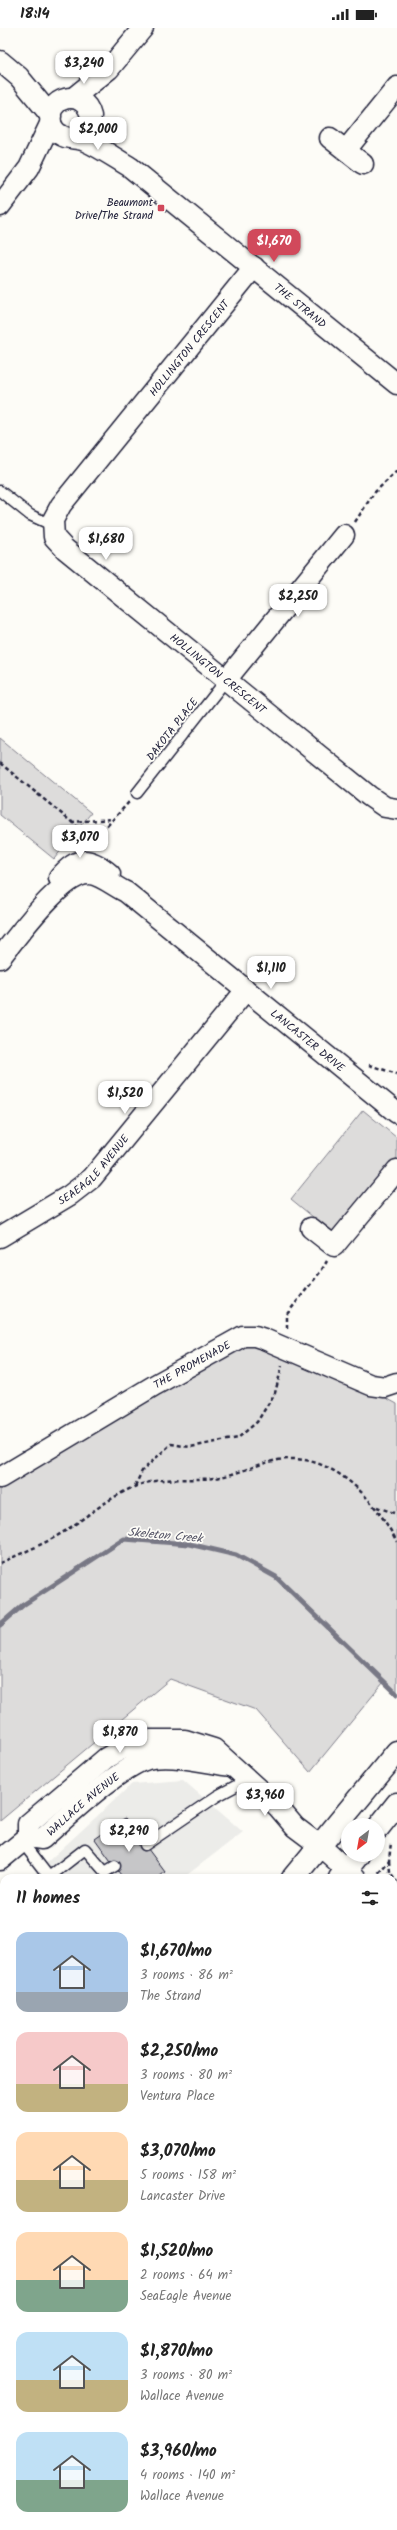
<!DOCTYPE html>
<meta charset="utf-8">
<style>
:root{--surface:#fff;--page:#f6f6f6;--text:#222;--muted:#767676;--accent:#d1495b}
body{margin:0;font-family:Kalam,sans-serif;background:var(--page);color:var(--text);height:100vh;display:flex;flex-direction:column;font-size:15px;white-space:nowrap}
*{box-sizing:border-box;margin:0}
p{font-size:13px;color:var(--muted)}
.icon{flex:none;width:22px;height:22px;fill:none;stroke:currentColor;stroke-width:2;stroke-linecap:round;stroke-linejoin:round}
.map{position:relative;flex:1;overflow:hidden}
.panel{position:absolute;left:0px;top:1846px;width:397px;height:656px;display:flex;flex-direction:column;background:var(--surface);border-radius:12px 12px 0 0;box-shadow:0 2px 6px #0003}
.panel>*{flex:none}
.needle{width:26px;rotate:211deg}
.tools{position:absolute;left:341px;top:1790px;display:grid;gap:8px}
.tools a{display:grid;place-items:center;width:44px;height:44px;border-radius:50%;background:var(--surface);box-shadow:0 2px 6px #0003;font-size:20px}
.price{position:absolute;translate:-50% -34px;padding:0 9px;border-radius:8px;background:#fff;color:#222;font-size:13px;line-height:26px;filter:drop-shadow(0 1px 2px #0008)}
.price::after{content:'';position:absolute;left:50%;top:24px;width:12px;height:9px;margin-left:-6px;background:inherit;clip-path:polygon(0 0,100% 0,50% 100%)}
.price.selected{background:var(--accent);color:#fff}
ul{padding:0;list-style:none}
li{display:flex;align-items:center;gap:12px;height:100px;padding:0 16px}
li span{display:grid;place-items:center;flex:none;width:112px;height:80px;border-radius:12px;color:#555}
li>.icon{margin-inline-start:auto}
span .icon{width:48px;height:48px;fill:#fffc;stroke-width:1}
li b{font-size:17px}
h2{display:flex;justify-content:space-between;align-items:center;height:48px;padding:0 16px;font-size:17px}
.status{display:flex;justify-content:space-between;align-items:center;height:28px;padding:0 20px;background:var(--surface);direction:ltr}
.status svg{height:11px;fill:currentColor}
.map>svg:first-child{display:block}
.built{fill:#ecece9}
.green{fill:#dddcdb;stroke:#807f8b}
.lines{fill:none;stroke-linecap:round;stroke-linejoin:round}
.stream{stroke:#787885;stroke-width:5}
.building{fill:#c6c6c8;stroke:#22223b}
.service-casing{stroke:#22223b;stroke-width:13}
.minor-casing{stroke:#22223b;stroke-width:23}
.secondary-casing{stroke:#22223b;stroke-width:25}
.trunk-casing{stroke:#22223b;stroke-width:25}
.motorway-casing{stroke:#22223b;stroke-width:25}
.path{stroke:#22223b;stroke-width:2.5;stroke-dasharray:4 3;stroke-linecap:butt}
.service{stroke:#fdfcf7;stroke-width:10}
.minor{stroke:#fdfcf7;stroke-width:20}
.secondary{stroke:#fdfcf7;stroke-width:22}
.trunk{stroke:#fdfcf7;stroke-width:22}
.motorway{stroke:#fdfcf7;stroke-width:22}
.trunk-bridge-casing{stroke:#22223b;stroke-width:25;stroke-linecap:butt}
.trunk-bridge{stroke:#fdfcf7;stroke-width:22}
.poi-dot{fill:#d1495b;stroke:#fdfcf7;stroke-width:1.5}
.labels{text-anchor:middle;stroke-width:3.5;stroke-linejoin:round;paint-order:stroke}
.poi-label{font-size:11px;fill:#22223b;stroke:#fdfcf7;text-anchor:end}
.street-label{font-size:11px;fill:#22223b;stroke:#fdfcf7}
.water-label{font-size:12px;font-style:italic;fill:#545466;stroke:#fdfcf7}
</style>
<div class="status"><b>18:14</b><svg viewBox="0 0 49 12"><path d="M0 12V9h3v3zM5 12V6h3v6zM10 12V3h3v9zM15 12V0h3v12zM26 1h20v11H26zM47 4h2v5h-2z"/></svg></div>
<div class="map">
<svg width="397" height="2502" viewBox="0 0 397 2502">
<rect width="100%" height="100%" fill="#fdfcf7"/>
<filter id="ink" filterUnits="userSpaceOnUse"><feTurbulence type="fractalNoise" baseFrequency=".025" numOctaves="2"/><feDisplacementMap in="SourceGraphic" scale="8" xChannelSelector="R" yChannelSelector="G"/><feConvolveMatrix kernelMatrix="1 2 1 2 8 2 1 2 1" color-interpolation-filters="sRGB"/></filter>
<g filter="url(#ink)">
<!-- built -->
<g class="built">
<path d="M 183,1752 L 243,1804 L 183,1850 L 30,1850 L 132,1756 Z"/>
<path d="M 4,1874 L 4,1990 L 0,1993 L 0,1878 Z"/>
</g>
<!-- green -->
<g class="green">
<path d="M 0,710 L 91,785 L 54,831 L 0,787 Z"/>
<path d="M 363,1082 L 397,1110 L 397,1130 L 335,1207 L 291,1171 Z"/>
<path d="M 252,1315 L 379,1366 L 397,1376 L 397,1666 L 383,1655 L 310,1744 L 256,1682 L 170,1651 L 0,1793 L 0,1459 L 235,1320 Z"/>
</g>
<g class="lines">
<!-- stream -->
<path class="stream" d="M 0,1597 L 23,1577 L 124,1511 L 189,1516 L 236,1527 L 276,1549 L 397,1666"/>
</g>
<!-- building -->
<path class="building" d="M 125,1790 L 165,1844 L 158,1850 L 123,1850 L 95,1811 Z"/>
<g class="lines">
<!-- service casing -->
<g class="service-casing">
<g id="service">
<path d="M 0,463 L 30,487 L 52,497"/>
<path d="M 137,765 L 226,652"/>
<path d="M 22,1814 L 49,1849 L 85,1821 L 105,1844 L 115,1838"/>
<path d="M 145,1817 L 217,1768 L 247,1752"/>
<path d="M 393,1970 L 397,1969"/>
<path d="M 393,2220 L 397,2218"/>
<path d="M 393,2244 L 397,2249"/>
</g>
</g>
<!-- minor casing -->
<g class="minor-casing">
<g id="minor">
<path d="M 0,33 L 19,49 L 51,88"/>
<path d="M 73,70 L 109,41 L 143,0"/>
<path id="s1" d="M 76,110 L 87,102 L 91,88 C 84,58 44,69 51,96 C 53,100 56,105 61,107 C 68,112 77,109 85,113 C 101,120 115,130 130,139 L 397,356"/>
<path d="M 330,110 L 363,136"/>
<path d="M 346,122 L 397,59"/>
<path d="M 0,178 L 29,140 L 51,94"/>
<path id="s2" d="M 254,239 L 61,477 L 53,492 L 54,509 L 65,521 L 369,768 L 385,779 L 397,781"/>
<path d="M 226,652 L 344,507"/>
<path d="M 59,850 C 77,828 89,828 110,846"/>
<path id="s3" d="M 0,930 C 17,909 63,844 90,846 C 101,847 115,859 126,864 L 397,1085"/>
<path d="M 311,1200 L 334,1218 L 397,1142"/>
<path id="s4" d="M 0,1209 L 70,1167 L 92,1150 L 246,962"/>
<path id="s5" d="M 0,1450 L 155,1357 L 243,1308 L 255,1308 L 264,1311 L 371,1357 L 385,1359 L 397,1355"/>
<path d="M 28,1809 L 28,1796 L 106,1730 L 120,1722 L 149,1712 L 185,1712 L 214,1721 L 278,1779 L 295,1799 L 319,1817 L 356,1850"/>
<path id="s6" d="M 0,1832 L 28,1809 L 42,1811 C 65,1791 124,1734 152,1730 C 178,1727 204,1734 230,1738"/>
<path d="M 393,1888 L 397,1893"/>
</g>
</g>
<!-- secondary casing -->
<g class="secondary-casing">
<g id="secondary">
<path d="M 378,1800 L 397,1776"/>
<path d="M 293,1850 L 397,1724"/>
<path d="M 340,1850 L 358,1827"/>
</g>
</g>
<!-- trunk casing -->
<g class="trunk-casing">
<path id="trunk" d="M 22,2502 L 23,2498"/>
</g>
<!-- motorway casing -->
<g class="motorway-casing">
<g id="motorway">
<path d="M 0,2054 L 4,2048"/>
<path d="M 393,2307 L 397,2312"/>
<path d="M 0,2420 L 4,2421"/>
<path d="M 0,2486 L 4,2487"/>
<path d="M 332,2498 L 349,2502"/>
</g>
</g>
<!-- path -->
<g class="path">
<path d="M 355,494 L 374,465 L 397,443"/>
<path d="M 0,735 L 97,815"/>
<path d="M 71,794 L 113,791"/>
<path d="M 92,812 L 97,809 L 129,774"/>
<path d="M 369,1037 L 397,1046"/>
<path d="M 287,1300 L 287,1286 L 321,1243 L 327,1233"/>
<path d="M 135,1458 L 142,1443 L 171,1416 L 190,1419 L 238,1410 L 257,1394 L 275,1365 L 282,1338"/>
<path d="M 377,1479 L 397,1486"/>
<path d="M 0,1535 C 22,1525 45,1516 65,1503 C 88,1488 108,1470 134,1459 C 158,1448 188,1453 214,1450 C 237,1447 256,1436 278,1432 C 332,1423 375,1471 397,1514"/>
<path d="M 389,1833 L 390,1844 L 397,1854"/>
<path d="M 374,1850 L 389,1833 L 391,1814"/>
</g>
<!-- service -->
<use href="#service" class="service"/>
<!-- minor -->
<use href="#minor" class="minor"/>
<!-- secondary -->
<use href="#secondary" class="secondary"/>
<!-- trunk -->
<use href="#trunk" class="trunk"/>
<!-- motorway -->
<use href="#motorway" class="motorway"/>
<!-- trunk-bridge casing -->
<g class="trunk-bridge-casing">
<path id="trunk-bridge" d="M 62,2502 L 63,2498"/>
</g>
<!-- trunk-bridge -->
<use href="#trunk-bridge" class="trunk-bridge"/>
</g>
</g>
<!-- markers -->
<rect class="poi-dot" x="157" y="176" width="8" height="8" rx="2"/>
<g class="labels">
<!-- poi labels -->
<g class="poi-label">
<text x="153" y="178">Beaumont<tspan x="153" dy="13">Drive/The Strand</tspan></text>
</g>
<!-- street labels -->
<g class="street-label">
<text dy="4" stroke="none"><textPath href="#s1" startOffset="407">THE STRAND</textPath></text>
<text transform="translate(189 320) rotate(-51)" y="4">HOLLINGTON CRESCENT</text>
<text dy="4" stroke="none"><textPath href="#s2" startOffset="554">HOLLINGTON CRESCENT</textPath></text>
<text transform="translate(172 701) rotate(-52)" y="4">DAKOTA PLACE</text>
<text dy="4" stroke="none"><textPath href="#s3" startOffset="401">LANCASTER DRIVE</textPath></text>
<text dy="4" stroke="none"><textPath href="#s4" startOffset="116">SEAEAGLE AVENUE</textPath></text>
<text dy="4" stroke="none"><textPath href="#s5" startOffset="223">THE PROMENADE</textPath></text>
<text dy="4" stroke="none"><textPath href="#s6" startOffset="104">WALLACE AVENUE</textPath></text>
</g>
<!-- water labels -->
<g class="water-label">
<text transform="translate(165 1507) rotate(5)" y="4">Skeleton Creek</text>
</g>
</g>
</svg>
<div class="tools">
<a><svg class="needle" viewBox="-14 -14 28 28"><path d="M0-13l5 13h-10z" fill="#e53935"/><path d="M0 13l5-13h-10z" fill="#767676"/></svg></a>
</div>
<b class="price" style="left:84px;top:57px">$3,240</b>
<b class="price" style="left:98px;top:123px">$2,000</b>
<b class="price selected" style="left:274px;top:235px">$1,670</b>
<b class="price" style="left:106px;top:533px">$1,680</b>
<b class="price" style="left:298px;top:590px">$2,250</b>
<b class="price" style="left:80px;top:831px">$3,070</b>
<b class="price" style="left:271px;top:962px">$1,110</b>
<b class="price" style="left:125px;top:1087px">$1,520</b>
<b class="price" style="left:120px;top:1726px">$1,870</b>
<b class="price" style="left:265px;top:1789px">$3,960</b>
<b class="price" style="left:129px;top:1825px">$2,290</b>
<section class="panel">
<h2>11 homes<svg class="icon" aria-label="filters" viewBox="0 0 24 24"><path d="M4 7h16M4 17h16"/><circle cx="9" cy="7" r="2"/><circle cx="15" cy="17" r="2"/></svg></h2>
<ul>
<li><span style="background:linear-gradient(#a9c7e8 75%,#9aa5b1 0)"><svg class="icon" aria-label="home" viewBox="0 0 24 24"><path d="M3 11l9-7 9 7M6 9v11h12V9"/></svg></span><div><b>$1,670/mo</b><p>3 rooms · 86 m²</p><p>The Strand</p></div></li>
<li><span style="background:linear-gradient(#f6c9c9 65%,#c2b280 0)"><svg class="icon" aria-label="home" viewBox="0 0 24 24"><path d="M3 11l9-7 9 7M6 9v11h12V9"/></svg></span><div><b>$2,250/mo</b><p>3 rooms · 80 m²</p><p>Ventura Place</p></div></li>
<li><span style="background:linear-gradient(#ffd9b3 60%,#c2b280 0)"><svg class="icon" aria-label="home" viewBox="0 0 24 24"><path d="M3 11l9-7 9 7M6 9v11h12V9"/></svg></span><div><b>$3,070/mo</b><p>5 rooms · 158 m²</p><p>Lancaster Drive</p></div></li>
<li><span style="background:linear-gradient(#ffd9b3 60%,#7fa58c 0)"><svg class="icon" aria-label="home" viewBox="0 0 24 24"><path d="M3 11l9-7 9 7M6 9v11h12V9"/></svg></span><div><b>$1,520/mo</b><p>2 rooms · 64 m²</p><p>SeaEagle Avenue</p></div></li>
<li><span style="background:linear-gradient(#bfe0f5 60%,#c2b280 0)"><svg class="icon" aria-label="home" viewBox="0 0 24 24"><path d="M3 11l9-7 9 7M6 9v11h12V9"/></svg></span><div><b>$1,870/mo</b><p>3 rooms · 80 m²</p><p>Wallace Avenue</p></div></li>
<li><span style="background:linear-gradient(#bfe0f5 60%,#7fa58c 0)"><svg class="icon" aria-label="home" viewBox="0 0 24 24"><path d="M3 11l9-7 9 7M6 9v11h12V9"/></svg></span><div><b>$3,960/mo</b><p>4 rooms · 140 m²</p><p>Wallace Avenue</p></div></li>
</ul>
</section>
</div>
